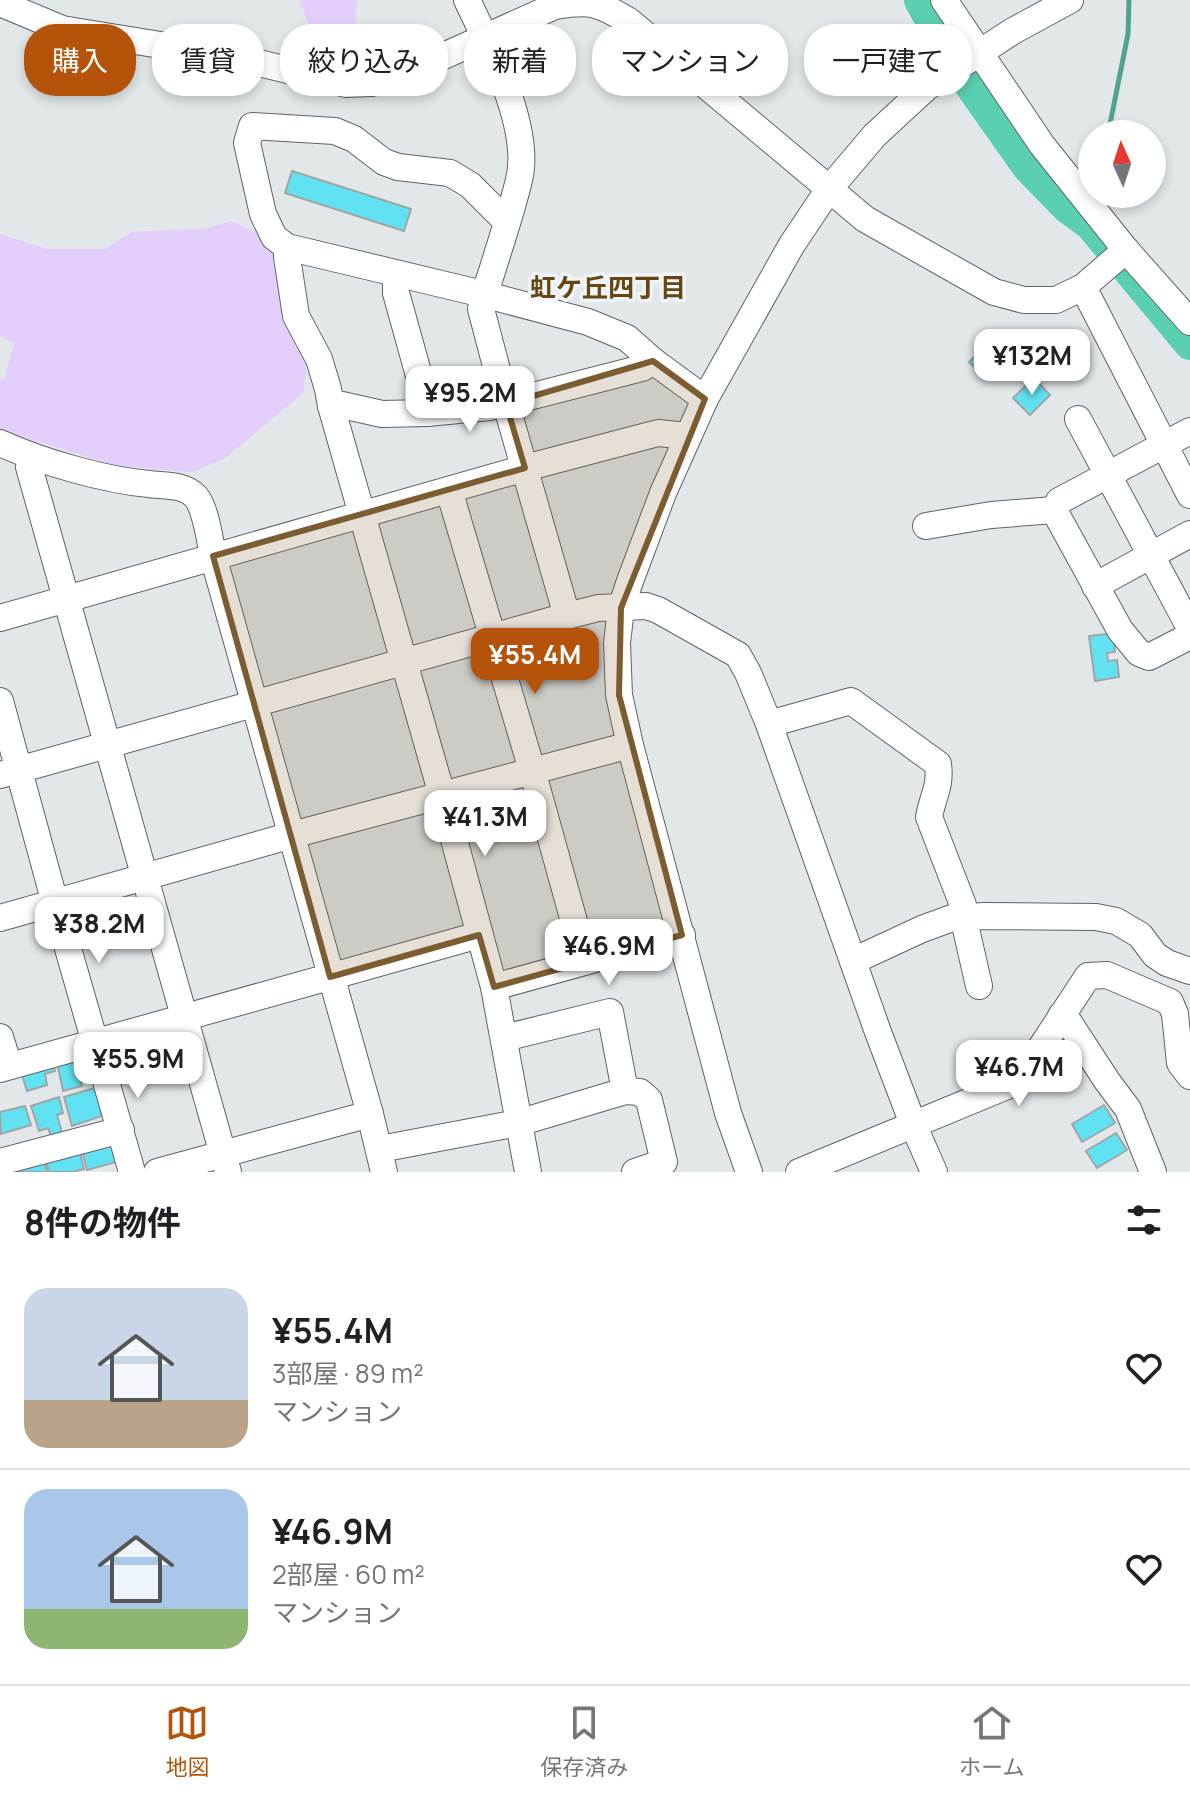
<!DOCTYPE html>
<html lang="ja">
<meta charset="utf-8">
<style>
:root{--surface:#fff;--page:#f6f6f6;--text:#202124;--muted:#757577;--line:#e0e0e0;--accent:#b45309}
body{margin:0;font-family:Manrope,"Noto Sans JP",sans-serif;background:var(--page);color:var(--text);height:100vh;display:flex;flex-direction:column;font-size:30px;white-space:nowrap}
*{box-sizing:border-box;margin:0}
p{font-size:26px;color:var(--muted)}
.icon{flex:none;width:44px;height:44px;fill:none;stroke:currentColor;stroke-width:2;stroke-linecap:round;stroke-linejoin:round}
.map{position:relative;height:1172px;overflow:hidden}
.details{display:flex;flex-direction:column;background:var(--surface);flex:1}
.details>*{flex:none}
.hud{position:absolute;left:24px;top:24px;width:1142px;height:72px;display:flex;gap:16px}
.needle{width:52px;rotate:357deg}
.controls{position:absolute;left:1078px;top:120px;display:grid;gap:16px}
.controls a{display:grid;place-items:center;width:88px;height:88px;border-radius:50%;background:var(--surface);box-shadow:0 4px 12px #0003;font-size:40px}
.price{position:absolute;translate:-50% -68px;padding:0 18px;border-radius:16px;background:#fff;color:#222;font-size:26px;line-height:52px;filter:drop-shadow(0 2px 4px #0008)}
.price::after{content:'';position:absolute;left:50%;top:48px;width:24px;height:18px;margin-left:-12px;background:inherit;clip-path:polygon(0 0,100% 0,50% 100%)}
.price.on{background:var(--accent);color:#fff}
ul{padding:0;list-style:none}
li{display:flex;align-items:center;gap:24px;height:200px;padding:0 24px}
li+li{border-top:2px solid var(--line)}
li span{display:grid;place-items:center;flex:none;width:224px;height:160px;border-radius:24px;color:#555}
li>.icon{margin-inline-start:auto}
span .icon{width:96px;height:96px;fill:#fffc;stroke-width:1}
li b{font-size:34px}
h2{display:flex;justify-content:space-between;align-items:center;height:96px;padding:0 24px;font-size:34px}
.tag{padding:0 28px;border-radius:32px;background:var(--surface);box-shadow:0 4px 12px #0003;font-size:28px;line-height:72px}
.tag.on{background:var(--accent);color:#fff}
.tabs{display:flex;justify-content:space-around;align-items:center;height:112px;border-top:2px solid var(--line);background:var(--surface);font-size:22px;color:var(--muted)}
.tabs a{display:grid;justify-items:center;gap:4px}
.tabs .on{color:var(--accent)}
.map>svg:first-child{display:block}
.green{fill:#e4cffc}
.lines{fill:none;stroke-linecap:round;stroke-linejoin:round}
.stream{stroke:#51a38e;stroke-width:5}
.river{stroke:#5acfb1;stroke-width:32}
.building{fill:#61e2f2;stroke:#a0a6a6;stroke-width:2}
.minor-casing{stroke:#5f6366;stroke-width:28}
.minor{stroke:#fff;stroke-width:26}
.marked{fill:#7c5d32;fill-opacity:0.2;stroke:#7c5d32;stroke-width:6;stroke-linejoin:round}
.labels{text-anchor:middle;stroke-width:7;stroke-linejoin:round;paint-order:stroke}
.neighbourhood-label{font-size:26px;font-weight:bold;fill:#674611;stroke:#eff4f8}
</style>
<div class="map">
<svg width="1190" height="1172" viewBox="0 0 1190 1172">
<rect width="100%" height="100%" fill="#e2e7ea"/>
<!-- green -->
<g class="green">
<path d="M 299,0 L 357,0 L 353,52 L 348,67 L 300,55 L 309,26 Z"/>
<path d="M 231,221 L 259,234 L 280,262 L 307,364 L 303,393 L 224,459 L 192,472 L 116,466 L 0,430 L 0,380 L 5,378 L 14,343 L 0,336 L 0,234 L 47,249 L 105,249 L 132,232 L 208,228 Z"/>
</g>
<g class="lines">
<!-- stream -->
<path class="stream" d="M 1108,134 L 1128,34 L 1129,0"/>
<!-- river -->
<path class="river" d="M 920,0 L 945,46 L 973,89 L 1028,167 L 1068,208 L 1091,225 L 1190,344"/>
</g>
<!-- building -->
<g class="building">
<path d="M 292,171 L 411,209 L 404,231 L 285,193 Z"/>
<path d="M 999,332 L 1015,348 L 985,378 L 969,362 Z"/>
<path d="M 1034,378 L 1050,395 L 1030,415 L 1013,398 Z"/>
<path d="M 1113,633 L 1115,652 L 1107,653 L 1108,661 L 1117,660 L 1119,677 L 1095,681 L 1089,636 Z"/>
<path d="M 56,1058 L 93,1058 L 97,1078 L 81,1082 L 82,1086 L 63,1091 Z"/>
<path d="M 52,1059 L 55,1071 L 45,1074 L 47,1085 L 27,1091 L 20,1069 Z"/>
<path d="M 98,1087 L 105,1109 L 100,1111 L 102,1116 L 72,1126 L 64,1097 Z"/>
<path d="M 59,1097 L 63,1113 L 57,1115 L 63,1136 L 52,1138 L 48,1128 L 39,1131 L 31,1106 Z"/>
<path d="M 1104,1105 L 1115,1123 L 1082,1142 L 1072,1124 Z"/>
<path d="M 25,1106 L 31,1125 L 1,1134 L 0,1112 Z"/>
<path d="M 1116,1133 L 1127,1150 L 1097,1168 L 1086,1151 Z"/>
<path d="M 116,1137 L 116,1162 L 87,1170 L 81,1147 Z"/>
<path d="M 78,1145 L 84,1169 L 73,1172 L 49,1172 L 46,1161 Z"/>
<path d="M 43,1155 L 47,1172 L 11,1172 Z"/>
</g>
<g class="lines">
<!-- minor casing -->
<g class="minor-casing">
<g id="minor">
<path d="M 467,0 C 489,46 532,128 519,180 C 512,209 502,239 493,268 C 489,282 483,294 481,309 L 506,404 L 567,616"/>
<path d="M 944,0 L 1042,145 L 1126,250 L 1190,322"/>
<path d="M 0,3 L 62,29 L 234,57 L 346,84 L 372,83 L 410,71 L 555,6 C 592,0 598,3 629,21 L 865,219 L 994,292 L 1024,300 L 1056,300 L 1083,287 L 1126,250"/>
<path d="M 507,222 L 470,185 L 450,173 L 398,167 L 384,162 L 354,139 L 335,131 L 252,126 L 247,143 L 263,214 L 274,237 L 287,247 L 483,294 L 588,322 L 627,338 L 653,361 L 705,399"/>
<path d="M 287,247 L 287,257 L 296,316 L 319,359 L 328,389 L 331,406"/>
<path d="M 396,274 L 396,293 L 426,401 L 427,413"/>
<path d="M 1083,287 L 1190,495"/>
<path d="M 1078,419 L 1190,628"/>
<path d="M 0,443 C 42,462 104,480 149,484 C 165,486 185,484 196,497 C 206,509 210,541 213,556 L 370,1114 L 384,1172"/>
<path d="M 31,456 L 29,467 L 228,1172"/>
<path d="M 449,490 L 532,770 L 585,961"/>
<path d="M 1054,510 L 1120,630 L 1139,653 L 1149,657 L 1190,636"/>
<path d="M 1054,510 L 1059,501 L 1190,431"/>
<path d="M 926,526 L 991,515 L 1054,510"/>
<path d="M 1095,586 L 1190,534"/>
<path d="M 0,618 L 525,468 L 658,433 L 688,436"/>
<path d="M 0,701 L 55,903 L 132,1172"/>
<path d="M 769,724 L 851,701 L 938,764 C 941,787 933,795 929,817 L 963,905 L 966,929 L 979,986"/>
<path d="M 0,775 L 567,616 L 598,608 L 646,606 L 658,610 L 738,655 L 748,673 L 769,724 L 878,1032 L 913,1124 L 934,1172"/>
<path d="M 0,918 L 292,835 L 630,745"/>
<path d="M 853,961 L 922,929 L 952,918 L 984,916 L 1096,917 L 1116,921 L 1140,935 L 1155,955 L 1167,963 L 1190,971"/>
<path d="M 494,987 L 682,935"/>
<path d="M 1061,1016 L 1068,1021 L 1107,1081 L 1128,1109 L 1153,1172"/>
<path d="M 0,1037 L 9,1066"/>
<path d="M 504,1038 L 610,1012 L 625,1091"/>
<path d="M 0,1069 L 479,935"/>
<path d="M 380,1149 L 518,1123 L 625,1091 L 640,1092 L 649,1100 L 664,1162 L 635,1172"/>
<path d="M 0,1162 L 121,1130"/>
<path d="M 157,1172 L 370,1114"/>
<path d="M 528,1172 L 494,987 L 442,795 L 331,406 L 342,405 L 382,414 L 427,413 L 490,407 L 642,368 L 653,361"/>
<path d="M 749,1172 L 728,1113 L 630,745 L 619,695 L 617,643 L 621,608 L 630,581 L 663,493 L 705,399 L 791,246 L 829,189 L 875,135 L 927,87 L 1013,31 L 1070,0"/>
<path d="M 799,1172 L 1019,1081 L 1088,976 L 1107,975 L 1170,1002 L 1175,1014 L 1180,1063 L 1190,1076"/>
</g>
</g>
<!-- minor -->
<use href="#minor" class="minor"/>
</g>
<!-- marked area -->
<path class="marked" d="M 653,361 L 705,399 L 621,608 L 619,695 L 682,935 L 494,987 L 479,935 L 330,977 L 213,556 L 525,468 L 506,404 Z"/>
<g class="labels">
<!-- neighbourhood labels -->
<g class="neighbourhood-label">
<text x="608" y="297">虹ケ丘四丁目</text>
</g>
</g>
</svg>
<div class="controls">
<a><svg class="needle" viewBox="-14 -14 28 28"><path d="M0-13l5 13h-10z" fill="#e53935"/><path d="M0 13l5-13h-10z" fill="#757577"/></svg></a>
</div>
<b class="price" style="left:1032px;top:397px">¥132M</b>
<b class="price" style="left:470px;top:434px">¥95.2M</b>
<b class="price on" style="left:535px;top:696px">¥55.4M</b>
<b class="price" style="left:485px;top:858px">¥41.3M</b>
<b class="price" style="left:99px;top:965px">¥38.2M</b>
<b class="price" style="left:609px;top:987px">¥46.9M</b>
<b class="price" style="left:138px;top:1100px">¥55.9M</b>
<b class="price" style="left:1019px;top:1108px">¥46.7M</b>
<div class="hud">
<a class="tag on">購入</a>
<a class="tag">賃貸</a>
<a class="tag">絞り込み</a>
<a class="tag">新着</a>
<a class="tag">マンション</a>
<a class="tag">一戸建て</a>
</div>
</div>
<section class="details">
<h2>8件の物件<svg class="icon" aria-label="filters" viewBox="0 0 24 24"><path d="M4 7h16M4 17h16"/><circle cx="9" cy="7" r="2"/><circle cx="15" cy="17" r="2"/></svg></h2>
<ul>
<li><span style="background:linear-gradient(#c9d6e8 70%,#b9a48a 0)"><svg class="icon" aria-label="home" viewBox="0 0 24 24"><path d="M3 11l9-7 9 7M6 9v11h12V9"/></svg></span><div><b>¥55.4M</b><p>3部屋 · 89 m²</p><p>マンション</p></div><svg class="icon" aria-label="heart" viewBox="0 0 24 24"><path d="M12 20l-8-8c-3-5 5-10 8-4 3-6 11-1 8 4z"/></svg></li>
<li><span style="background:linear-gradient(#a9c7e8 75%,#8fb573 0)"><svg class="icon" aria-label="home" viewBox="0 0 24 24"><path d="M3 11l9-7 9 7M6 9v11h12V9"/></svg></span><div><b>¥46.9M</b><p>2部屋 · 60 m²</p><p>マンション</p></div><svg class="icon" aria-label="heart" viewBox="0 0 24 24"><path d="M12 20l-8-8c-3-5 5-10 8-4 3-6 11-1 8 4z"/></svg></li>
</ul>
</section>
<nav class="tabs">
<a class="on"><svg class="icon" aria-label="map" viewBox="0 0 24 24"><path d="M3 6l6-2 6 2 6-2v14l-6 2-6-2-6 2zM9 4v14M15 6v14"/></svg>地図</a>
<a><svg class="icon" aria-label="saved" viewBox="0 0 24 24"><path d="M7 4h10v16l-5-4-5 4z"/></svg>保存済み</a>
<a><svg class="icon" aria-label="home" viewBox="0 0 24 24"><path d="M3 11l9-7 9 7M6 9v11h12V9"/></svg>ホーム</a>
</nav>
